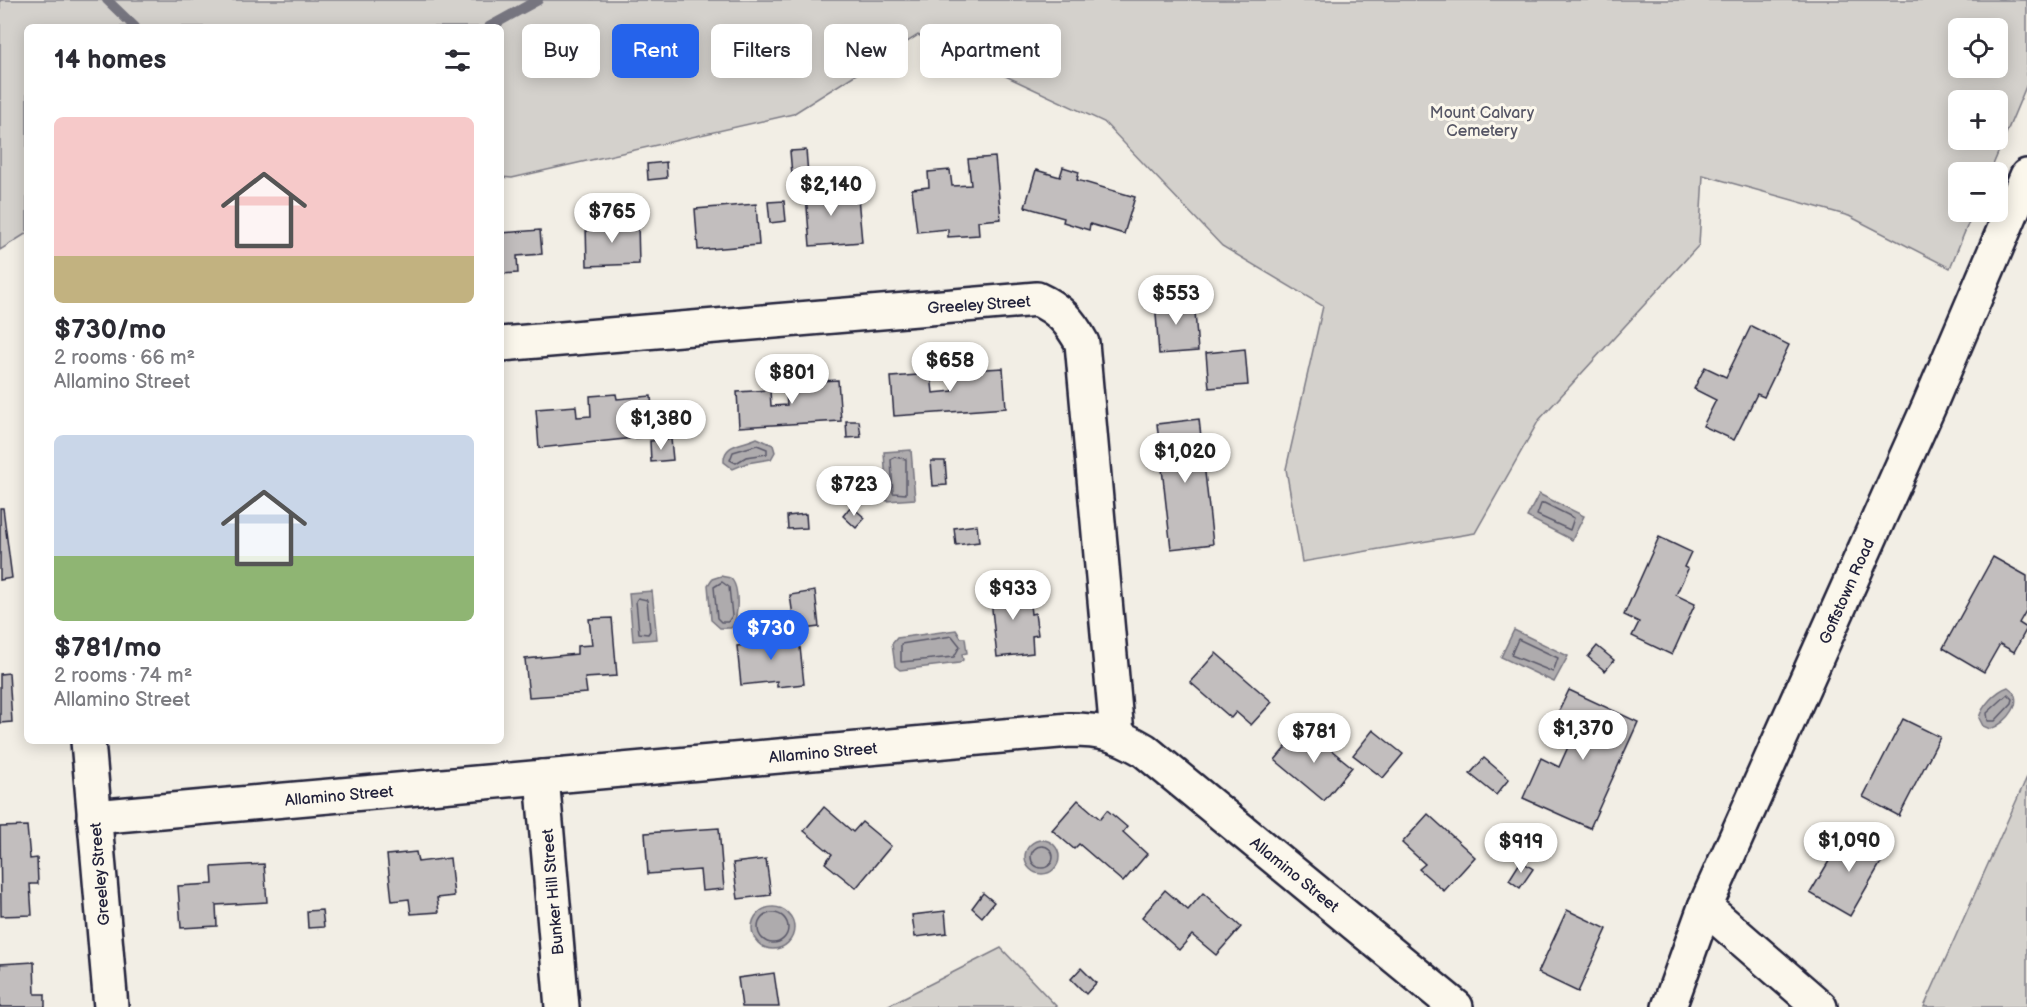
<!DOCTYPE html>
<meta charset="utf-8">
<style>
:root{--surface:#fff;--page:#f7f7f7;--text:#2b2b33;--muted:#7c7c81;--accent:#2563eb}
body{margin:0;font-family:"Balsamiq Sans",sans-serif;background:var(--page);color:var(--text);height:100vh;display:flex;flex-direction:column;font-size:22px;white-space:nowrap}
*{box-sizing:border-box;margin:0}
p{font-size:20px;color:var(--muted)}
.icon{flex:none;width:33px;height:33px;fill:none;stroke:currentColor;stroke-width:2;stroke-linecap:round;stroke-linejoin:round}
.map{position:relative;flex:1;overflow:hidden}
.drawer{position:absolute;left:24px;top:24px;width:480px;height:720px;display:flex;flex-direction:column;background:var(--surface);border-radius:9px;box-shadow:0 3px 15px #0003}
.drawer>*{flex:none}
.banner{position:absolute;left:522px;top:24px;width:570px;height:54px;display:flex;gap:12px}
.buttons{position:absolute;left:1948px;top:18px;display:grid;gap:12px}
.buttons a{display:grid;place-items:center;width:60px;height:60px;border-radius:9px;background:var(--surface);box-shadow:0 3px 15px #0003;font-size:30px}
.price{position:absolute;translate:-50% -51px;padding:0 14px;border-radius:21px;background:#fff;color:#222;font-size:20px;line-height:39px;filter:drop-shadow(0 2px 3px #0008)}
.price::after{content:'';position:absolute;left:50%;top:36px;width:18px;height:14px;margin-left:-9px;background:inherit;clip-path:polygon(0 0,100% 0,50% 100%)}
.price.active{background:var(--accent);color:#fff}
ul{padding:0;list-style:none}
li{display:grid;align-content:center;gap:12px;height:318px;padding:0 30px}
li span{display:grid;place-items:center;height:186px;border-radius:9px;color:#555}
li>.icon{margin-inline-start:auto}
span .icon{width:108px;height:108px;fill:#fffc;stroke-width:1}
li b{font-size:26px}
h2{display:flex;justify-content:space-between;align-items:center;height:72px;padding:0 30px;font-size:26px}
.chip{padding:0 21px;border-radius:9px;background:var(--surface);box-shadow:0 3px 15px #0003;font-size:21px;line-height:54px}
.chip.active{background:var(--accent);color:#fff}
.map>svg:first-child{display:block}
.green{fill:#d4d1cc;stroke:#7b7a84;stroke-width:1.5;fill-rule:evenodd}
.water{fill:#aeabad;stroke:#76747f;stroke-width:1.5}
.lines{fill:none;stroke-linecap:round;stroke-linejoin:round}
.shore{stroke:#5a5969;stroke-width:1.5}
.stream{stroke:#76747f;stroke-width:10}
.building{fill:#c2bebe;stroke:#22223b;stroke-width:1.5}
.street-casing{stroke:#22223b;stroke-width:38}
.secondary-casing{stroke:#22223b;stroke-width:38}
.street{stroke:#fbf7ec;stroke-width:33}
.secondary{stroke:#fbf7ec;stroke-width:33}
.labels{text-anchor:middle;stroke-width:6;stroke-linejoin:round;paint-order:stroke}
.park-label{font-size:16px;fill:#575766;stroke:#fbf7ec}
.street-label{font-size:16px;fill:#22223b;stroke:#fbf7ec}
</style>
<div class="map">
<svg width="2027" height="1007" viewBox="0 0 2027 1007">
<rect width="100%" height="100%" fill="#f2eee5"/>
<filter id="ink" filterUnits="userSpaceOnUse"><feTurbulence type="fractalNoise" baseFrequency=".0167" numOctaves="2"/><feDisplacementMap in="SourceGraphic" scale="12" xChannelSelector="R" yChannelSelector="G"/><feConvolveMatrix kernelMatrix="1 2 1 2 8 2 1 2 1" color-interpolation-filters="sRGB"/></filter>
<g filter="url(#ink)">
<!-- green -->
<g class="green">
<path d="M 0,0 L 2027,0 L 2027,84 L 1990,172 L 1959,172 L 1959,212 L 1973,212 L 1950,268 L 1849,216 L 1703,175 L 1699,245 L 1539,420 L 1475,533 L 1302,562 L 1286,469 L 1323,306 L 1222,246 L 1104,122 L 918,35 L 793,114 L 512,178 L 501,177 L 501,27 L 27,27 L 27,233 L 0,250 ZM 1998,28 L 1998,68 L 1959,68 L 1959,28 ZM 1998,100 L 1998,140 L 1959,140 L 1959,100 Z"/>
<path d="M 2027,777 L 2027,1007 L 1924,1007 Z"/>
<path d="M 1001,948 L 1057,1007 L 885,1007 Z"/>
</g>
<!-- water -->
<g class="water">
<path d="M 757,438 L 773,445 L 775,452 L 771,459 L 747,463 L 733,469 L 724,462 C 723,443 743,445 757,438 Z"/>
<path d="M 911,450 L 915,499 L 887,501 L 884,452 Z"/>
<path d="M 1539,494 L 1584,516 L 1572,540 L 1527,517 Z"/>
<path d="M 721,576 C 724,577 728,577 730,578 C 740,585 739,621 731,628 L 720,628 L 711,620 L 708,585 L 712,579 Z"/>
<path d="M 652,591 L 657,639 L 633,641 L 629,593 Z"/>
<path d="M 956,630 L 961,638 L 965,638 L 967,653 L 962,654 L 963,660 L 959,663 L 900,670 L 895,666 L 892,644 L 897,638 Z"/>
<path d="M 1514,630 L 1568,656 L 1554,682 L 1501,657 Z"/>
<path d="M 2008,687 C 2027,700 2007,724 1990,729 L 1983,726 L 1979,718 C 1982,706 1996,691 2008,687 Z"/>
<circle cx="1042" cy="857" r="17"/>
<circle cx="773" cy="928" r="21"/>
</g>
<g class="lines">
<!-- shore -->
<g class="shore">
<path d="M 757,445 L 767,449 L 767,454 L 746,457 L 736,463 L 730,460 L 733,452 Z"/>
<path d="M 894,457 L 906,459 L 906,494 L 893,493 L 891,460 Z"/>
<path d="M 1544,503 L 1574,518 L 1570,530 L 1537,515 L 1541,504 Z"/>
<path d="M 722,582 L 729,587 L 732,616 L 728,622 L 721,622 L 717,618 L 714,587 Z"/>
<path d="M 638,598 L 647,600 L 650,631 L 648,634 L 639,633 L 636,601 Z"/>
<path d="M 952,636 L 960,646 L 954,657 L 901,662 L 901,644 Z"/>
<path d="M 1518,639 L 1558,658 L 1553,672 L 1511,655 Z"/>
<path d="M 2008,694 L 2013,699 L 2012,703 L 1995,721 L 1988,721 L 1987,713 Z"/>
<circle cx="1042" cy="857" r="11"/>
<circle cx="773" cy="928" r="15"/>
</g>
<!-- stream -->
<g class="stream">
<path d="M 107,0 L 135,27"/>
<path d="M 489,27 L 538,0"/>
</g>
</g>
<!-- building -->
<g class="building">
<path d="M 806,150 L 808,174 L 792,175 L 790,151 Z"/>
<path d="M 995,157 L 1001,219 L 978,221 L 979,235 L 948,237 L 948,229 L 917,232 L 912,189 L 929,187 L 928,172 L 950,170 L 952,186 L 971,185 L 968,159 Z"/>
<path d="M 666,162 L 667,178 L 648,180 L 647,164 Z"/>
<path d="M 1063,167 L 1079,172 L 1077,180 L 1135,197 L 1124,234 L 1090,224 L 1089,230 L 1063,222 L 1064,218 L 1025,207 L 1036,170 L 1060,177 Z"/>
<path d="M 828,180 L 829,199 L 858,197 L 862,242 L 810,246 L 805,182 Z"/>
<path d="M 784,201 L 786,221 L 770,223 L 768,202 Z"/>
<path d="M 756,204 L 759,245 L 698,250 L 695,209 Z"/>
<path d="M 638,223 L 639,264 L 587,266 L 586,225 Z"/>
<path d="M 540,230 L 542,254 L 517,256 L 518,273 L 501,274 L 501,233 Z"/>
<path d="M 1194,298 L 1198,351 L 1159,354 L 1155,301 Z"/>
<path d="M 1751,326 L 1789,345 L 1764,397 L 1757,394 L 1734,440 L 1703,426 L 1716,400 L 1694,389 L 1705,367 L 1726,377 Z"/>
<path d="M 1245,349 L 1248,385 L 1209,388 L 1206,353 Z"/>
<path d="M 1003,368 L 1006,408 L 894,416 L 891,377 L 931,374 L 933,393 L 953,391 L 952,371 Z"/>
<path d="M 838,380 L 841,421 L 739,427 L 737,392 L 770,390 L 771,406 L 787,405 L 785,383 Z"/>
<path d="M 616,394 L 617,399 L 651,396 L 654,436 L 539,448 L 536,409 L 576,406 L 577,417 L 591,416 L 590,396 Z"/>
<path d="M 1199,419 L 1213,544 L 1171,549 L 1157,424 Z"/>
<path d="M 846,421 L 859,421 L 861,437 L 847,438 Z"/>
<path d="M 671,439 L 673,460 L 651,462 L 650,441 Z"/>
<path d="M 931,461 L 945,461 L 947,485 L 933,486 Z"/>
<path d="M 851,506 L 865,518 L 856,528 L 843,516 Z"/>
<path d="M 0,508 L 3,508 L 12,578 L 0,580 Z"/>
<path d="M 806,514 L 807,528 L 788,529 L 787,516 Z"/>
<path d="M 977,525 L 979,542 L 956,545 L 954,528 Z"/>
<path d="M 1659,537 L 1691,552 L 1684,567 L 1688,569 L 1676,595 L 1695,604 L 1672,655 L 1632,636 L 1639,622 L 1624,615 Z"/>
<path d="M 1993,557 L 2027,576 L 2027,609 L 2019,623 L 2027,628 L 2014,652 L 2000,644 L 1984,672 L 1943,648 Z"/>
<path d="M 1028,586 L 1031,614 L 1035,613 L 1038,635 L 1032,636 L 1033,653 L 997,657 L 990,590 Z"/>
<path d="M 815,591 L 819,627 L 795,630 L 790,595 Z"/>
<path d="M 612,618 L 617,676 L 585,678 L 587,693 L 529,697 L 525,659 L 577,654 L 577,646 L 592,645 L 589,619 Z"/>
<path d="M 780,630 L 781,641 L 799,638 L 804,684 L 777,687 L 777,681 L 741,685 L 737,646 L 762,643 L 761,632 Z"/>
<path d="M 1597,646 L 1614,660 L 1605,671 L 1588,657 Z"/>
<path d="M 1216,653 L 1272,702 L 1251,725 L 1236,712 L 1231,718 L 1190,682 Z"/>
<path d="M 9,673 L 12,722 L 0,723 L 0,674 Z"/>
<path d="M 1569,690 L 1638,722 L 1590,828 L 1523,798 L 1541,758 L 1559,767 L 1576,729 L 1555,719 Z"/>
<path d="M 1903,719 L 1940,737 L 1899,816 L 1863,797 Z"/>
<path d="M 1303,727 L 1352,767 L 1324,801 L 1275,760 Z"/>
<path d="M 1373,730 L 1403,754 L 1383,778 L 1353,755 Z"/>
<path d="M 1484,758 L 1509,779 L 1496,795 L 1470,774 Z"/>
<path d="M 1078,800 L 1100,819 L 1107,810 L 1127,827 L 1123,832 L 1147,854 L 1123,882 L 1079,844 L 1074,849 L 1052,830 Z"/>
<path d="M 824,807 L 853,832 L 862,822 L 891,846 L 856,888 L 825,863 L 832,854 L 804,831 Z"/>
<path d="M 1428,814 L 1475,857 L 1444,891 L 1419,869 L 1425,864 L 1402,843 Z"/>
<path d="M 27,826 L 30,859 L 37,858 L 38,884 L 30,884 L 32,915 L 1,916 L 0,827 Z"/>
<path d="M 719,828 L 724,889 L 702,891 L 700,870 L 648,874 L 645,833 Z"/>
<path d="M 1848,829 L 1887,852 L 1850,916 L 1810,893 Z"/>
<path d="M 416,852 L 418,862 L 450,858 L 454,896 L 437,898 L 439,912 L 411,914 L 409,899 L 392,901 L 387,855 Z"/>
<path d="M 766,859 L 771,895 L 738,899 L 733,863 Z"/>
<path d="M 1521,861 L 1533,869 L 1520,888 L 1509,880 Z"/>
<path d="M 264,864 L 267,902 L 216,905 L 217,926 L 181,928 L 178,886 L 213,884 L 212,867 Z"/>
<path d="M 1165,890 L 1188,910 L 1203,893 L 1241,927 L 1216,955 L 1192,935 L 1179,950 L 1142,917 Z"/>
<path d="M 983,893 L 994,902 L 982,917 L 972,908 Z"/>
<path d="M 322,910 L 324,927 L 308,928 L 307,911 Z"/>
<path d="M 1567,910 L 1607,929 L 1578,992 L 1538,973 Z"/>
<path d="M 945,911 L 947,933 L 915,937 L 912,915 Z"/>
<path d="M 34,962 L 35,994 L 45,994 L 45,1007 L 0,1007 L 0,964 Z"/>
<path d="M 1081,968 L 1096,983 L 1086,994 L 1071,979 Z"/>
<path d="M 774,973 L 779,1007 L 742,1007 L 738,978 Z"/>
</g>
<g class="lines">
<!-- street casing -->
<g class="street-casing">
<g id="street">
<path d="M 501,344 L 1037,299 C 1059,309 1070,321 1082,343 L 1117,734"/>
<path d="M 88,741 L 111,1007"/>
<path d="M 542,777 L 562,1007"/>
<path d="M 94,817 L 1070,730 C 1102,730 1117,734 1144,750 L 1456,1007"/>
<path d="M 1705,907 L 1820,1007"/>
</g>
</g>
<!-- secondary casing -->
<g class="secondary-casing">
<path id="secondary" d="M 1669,1007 L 1705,907 L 1929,406 L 2027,176"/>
</g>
<!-- street -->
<use href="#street" class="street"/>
<!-- secondary -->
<use href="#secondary" class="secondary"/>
</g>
</g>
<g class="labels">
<!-- park labels -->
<g class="park-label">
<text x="1482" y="118">Mount Calvary<tspan x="1482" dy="18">Cemetery</tspan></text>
</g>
<!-- street labels -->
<g class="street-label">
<text transform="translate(979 304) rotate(-4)" y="6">Greeley Street</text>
<text transform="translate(1846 591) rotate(-66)" y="6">Goffstown Road</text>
<text transform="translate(823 752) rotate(-5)" y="6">Allamino Street</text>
<text transform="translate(339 795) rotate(-5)" y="6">Allamino Street</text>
<text transform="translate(99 874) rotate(-95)" y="6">Greeley Street</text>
<text transform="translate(1295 874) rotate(39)" y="6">Allamino Street</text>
<text transform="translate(552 892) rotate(-95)" y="6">Bunker Hill Street</text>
</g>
</g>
</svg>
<div class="buttons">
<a><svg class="icon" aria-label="locate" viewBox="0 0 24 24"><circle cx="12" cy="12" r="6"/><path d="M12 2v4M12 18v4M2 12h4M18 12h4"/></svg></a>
<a>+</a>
<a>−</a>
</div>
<b class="price" style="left:831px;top:217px">$2,140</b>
<b class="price" style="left:612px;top:244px">$765</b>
<b class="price" style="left:1176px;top:326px">$553</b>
<b class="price" style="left:950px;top:393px">$658</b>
<b class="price" style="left:792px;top:405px">$801</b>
<b class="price" style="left:661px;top:451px">$1,380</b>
<b class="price" style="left:1185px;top:484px">$1,020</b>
<b class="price" style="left:854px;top:517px">$723</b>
<b class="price" style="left:1013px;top:621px">$933</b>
<b class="price active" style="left:771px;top:661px">$730</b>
<b class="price" style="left:1583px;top:761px">$1,370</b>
<b class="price" style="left:1314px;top:764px">$781</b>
<b class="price" style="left:1849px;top:873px">$1,090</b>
<b class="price" style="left:1521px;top:874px">$919</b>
<div class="banner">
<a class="chip">Buy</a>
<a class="chip active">Rent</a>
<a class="chip">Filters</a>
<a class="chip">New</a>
<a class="chip">Apartment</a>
</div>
<section class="drawer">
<h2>14 homes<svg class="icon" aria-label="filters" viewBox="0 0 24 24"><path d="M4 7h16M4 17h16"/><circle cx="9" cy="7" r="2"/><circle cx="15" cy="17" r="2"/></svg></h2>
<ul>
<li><span style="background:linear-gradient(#f6c9c9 75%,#c2b280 0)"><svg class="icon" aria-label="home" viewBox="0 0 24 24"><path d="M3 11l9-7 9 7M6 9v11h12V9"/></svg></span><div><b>$730/mo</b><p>2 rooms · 66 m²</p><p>Allamino Street</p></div></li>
<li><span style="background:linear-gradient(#c9d6e8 65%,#8fb573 0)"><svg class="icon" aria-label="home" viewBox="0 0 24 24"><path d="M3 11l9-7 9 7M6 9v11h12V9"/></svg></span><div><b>$781/mo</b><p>2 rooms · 74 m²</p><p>Allamino Street</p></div></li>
</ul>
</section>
</div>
